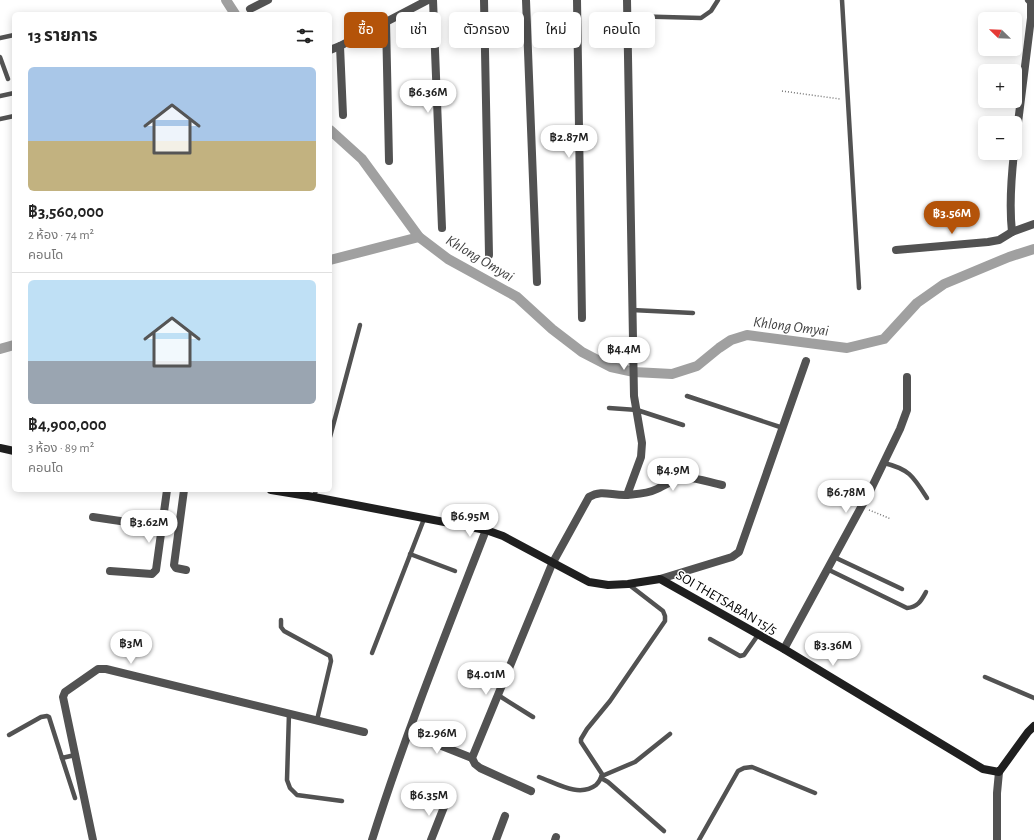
<!DOCTYPE html>
<html lang="th">
<meta charset="utf-8">
<style>
:root{--surface:#fff;--page:#f2f2f2;--text:#222;--muted:#767676;--line:#e0e0e0;--accent:#b45309}
body{margin:0;font-family:"Alegreya Sans","Noto Sans Thai",sans-serif;background:var(--page);color:var(--text);height:100vh;display:flex;flex-direction:column;font-size:15px;white-space:nowrap}
*{box-sizing:border-box;margin:0}
p{font-size:13px;color:var(--muted)}
.icon{flex:none;width:22px;height:22px;fill:none;stroke:currentColor;stroke-width:2;stroke-linecap:round;stroke-linejoin:round}
.map{position:relative;flex:1;overflow:hidden}
.drawer{position:absolute;left:12px;top:12px;width:320px;height:480px;display:flex;flex-direction:column;background:var(--surface);border-radius:6px;box-shadow:0 2px 10px #0003}
.drawer>*{flex:none}
.hud{position:absolute;left:344px;top:12px;width:380px;height:36px;display:flex;gap:8px}
.needle{width:26px;rotate:293deg}
.controls{position:absolute;left:978px;top:12px;display:grid;gap:8px}
.controls a{display:grid;place-items:center;width:44px;height:44px;border-radius:6px;background:var(--surface);box-shadow:0 2px 10px #0003;font-size:20px}
.price{position:absolute;translate:-50% -34px;padding:0 9px;border-radius:14px;background:#fff;color:#222;font-size:13px;line-height:26px;filter:drop-shadow(0 1px 2px #0008)}
.price::after{content:'';position:absolute;left:50%;top:24px;width:12px;height:9px;margin-left:-6px;background:inherit;clip-path:polygon(0 0,100% 0,50% 100%)}
.price.on{background:var(--accent);color:#fff}
ul{padding:0;list-style:none}
li{display:grid;align-content:center;gap:8px;height:212px;padding:0 16px}
li+li{border-top:1px solid var(--line)}
li span{display:grid;place-items:center;height:124px;border-radius:6px;color:#555}
li>.icon{margin-inline-start:auto}
span .icon{width:72px;height:72px;fill:#fffc;stroke-width:1}
li b{font-size:17px}
h2{display:flex;justify-content:space-between;align-items:center;height:48px;padding:0 16px;font-size:17px}
.pill{padding:0 14px;border-radius:6px;background:var(--surface);box-shadow:0 2px 10px #0003;font-size:14px;line-height:36px}
.pill.on{background:var(--accent);color:#fff}
.map>svg:first-child{display:block}
.lines{fill:none;stroke-linecap:round;stroke-linejoin:round}
.canal{stroke:#a0a0a0;stroke-width:10}
.path{stroke:#747474;stroke-width:1.5;stroke-dasharray:1 2;stroke-linecap:butt}
.lane{stroke:#525252;stroke-width:4.5}
.street{stroke:#525252;stroke-width:8}
.secondary{stroke:#1f1f1f;stroke-width:8}
.labels{text-anchor:middle;stroke-width:3;stroke-linejoin:round;paint-order:stroke}
.street-label{font-size:14px;fill:#000;stroke:#fff}
.water-label{font-size:15px;font-style:italic;fill:#414141;stroke:#fff}
</style>
<div class="map">
<svg width="1034" height="840" viewBox="0 0 1034 840">
<rect width="100%" height="100%" fill="#fff"/>
<g class="lines">
<!-- canal -->
<g class="canal">
<path d="M 226,0 L 235,14"/>
<path d="M 330,130 L 362,159 L 419,237 L 448,259 L 517,297 L 552,329 L 582,352 L 611,367 L 634,372 L 672,374 L 697,366 L 719,348 L 731,340 L 747,335 L 847,348 L 884,339 L 917,303 L 944,284 L 1009,257 L 1034,249"/>
<path d="M 330,260 L 419,237"/>
<path d="M 0,349 L 14,345"/>
</g>
<!-- path -->
<g class="path">
<path d="M 782,91 L 840,99"/>
<path d="M 869,510 L 891,519"/>
</g>
<!-- lane -->
<g class="lane">
<path d="M 842,0 L 859,288"/>
<path d="M 627,16 L 701,18 L 711,11 L 718,0"/>
<path d="M 0,38 L 14,35"/>
<path d="M 0,57 L 8,79"/>
<path d="M 0,96 L 14,93"/>
<path d="M 0,119 L 14,116"/>
<path d="M 632,310 L 693,313"/>
<path d="M 687,396 L 783,428"/>
<path d="M 609,408 L 637,410 L 683,425"/>
<path d="M 330,437 L 360,325"/>
<path d="M 884,463 C 909,469 913,476 927,498"/>
<path d="M 314,497 L 316,490"/>
<path d="M 410,554 L 455,571"/>
<path d="M 834,557 L 902,589"/>
<path d="M 827,569 L 907,608 C 918,607 921,601 926,592"/>
<path d="M 281,620 L 281,627 L 284,631 L 330,656 L 331,661 L 317,720"/>
<path d="M 710,639 L 740,656 L 744,655 L 758,635"/>
<path d="M 372,653 L 424,519"/>
<path d="M 985,677 L 1034,698"/>
<path d="M 498,695 L 533,717"/>
<path d="M 289,713 L 287,780 L 290,788 L 297,795 L 342,801"/>
<path d="M 9,735 L 41,717 L 47,716 L 49,717 L 62,758 L 75,755"/>
<path d="M 62,758 L 75,798"/>
<path d="M 602,776 L 635,762 L 670,734"/>
<path d="M 539,777 C 556,783 579,798 596,785 C 599,782 601,779 602,774 L 581,742 L 581,739 L 587,729 L 610,701 L 665,621 L 665,616 L 663,611 L 628,584"/>
<path d="M 601,778 L 608,782 L 664,831"/>
<path d="M 699,840 L 738,771 L 744,768 L 752,767 L 815,793"/>
</g>
<!-- street -->
<g class="street">
<path d="M 433,0 L 442,228"/>
<path d="M 484,0 L 489,255"/>
<path d="M 526,0 L 537,282"/>
<path d="M 577,0 L 582,318"/>
<path d="M 250,9 L 268,0"/>
<path d="M 386,21 L 389,161"/>
<path d="M 330,50 L 340,46"/>
<path d="M 343,115 L 340,46 L 428,0"/>
<path d="M 1015,147 L 1031,18 L 1031,2 L 1029,0"/>
<path d="M 1014,153 C 1011,180 1009,205 1012,232 L 1034,224"/>
<path d="M 896,250 L 988,242 L 999,240 L 1012,232"/>
<path d="M 184,490 L 174,565 L 176,568 L 186,570"/>
<path d="M 627,495 C 637,494 647,494 657,489 C 665,485 673,480 682,478 C 693,476 711,483 722,485"/>
<path d="M 93,517 L 161,527"/>
<path d="M 110,571 L 152,574 L 156,570 L 167,490"/>
<path d="M 660,579 L 732,557 L 739,552 L 806,361"/>
<path d="M 784,649 L 871,489 L 900,429 L 907,410 L 907,377"/>
<path d="M 409,733 L 472,758"/>
<path d="M 531,791 L 480,768 L 475,764 L 472,758 L 552,564 L 589,497 C 602,489 612,496 627,495 L 641,457 L 642,443 L 634,396 L 627,0"/>
<path d="M 93,840 L 63,697 L 65,692 L 98,669 L 106,669 L 364,732"/>
<path d="M 372,840 C 405,735 446,633 486,530"/>
<path d="M 431,840 L 446,802"/>
<path d="M 496,840 L 505,816"/>
<path d="M 555,840 L 556,837"/>
<path d="M 997,840 L 997,793 L 999,772"/>
</g>
<!-- secondary -->
<g class="secondary">
<path d="M 0,448 L 14,451"/>
<path d="M 271,490 L 314,497 L 486,530 L 503,536 L 589,582 L 608,585 L 628,584 L 660,579 L 784,649 L 983,769 L 999,772 L 1028,732 L 1034,726"/>
</g>
</g>
<g class="labels">
<!-- street labels -->
<g class="street-label">
<text transform="translate(727 602) rotate(30)" y="5">SOI THETSABAN 15/5</text>
</g>
<!-- water labels -->
<g class="water-label">
<text transform="translate(480 258) rotate(31)" y="5">Khlong Omyai</text>
<text transform="translate(791 326) rotate(7)" y="5">Khlong Omyai</text>
</g>
</g>
</svg>
<div class="controls">
<a><svg class="needle" viewBox="-14 -14 28 28"><path d="M0-13l5 13h-10z" fill="#e53935"/><path d="M0 13l5-13h-10z" fill="#767676"/></svg></a>
<a>+</a>
<a>−</a>
</div>
<b class="price" style="left:428px;top:114px">฿6.36M</b>
<b class="price" style="left:569px;top:159px">฿2.87M</b>
<b class="price on" style="left:952px;top:235px">฿3.56M</b>
<b class="price" style="left:624px;top:371px">฿4.4M</b>
<b class="price" style="left:673px;top:492px">฿4.9M</b>
<b class="price" style="left:846px;top:514px">฿6.78M</b>
<b class="price" style="left:470px;top:538px">฿6.95M</b>
<b class="price" style="left:149px;top:544px">฿3.62M</b>
<b class="price" style="left:131px;top:665px">฿3M</b>
<b class="price" style="left:833px;top:667px">฿3.36M</b>
<b class="price" style="left:486px;top:696px">฿4.01M</b>
<b class="price" style="left:437px;top:755px">฿2.96M</b>
<b class="price" style="left:429px;top:817px">฿6.35M</b>
<div class="hud">
<a class="pill on">ซื้อ</a>
<a class="pill">เช่า</a>
<a class="pill">ตัวกรอง</a>
<a class="pill">ใหม่</a>
<a class="pill">คอนโด</a>
</div>
<section class="drawer">
<h2>13 รายการ<svg class="icon" aria-label="filters" viewBox="0 0 24 24"><path d="M4 7h16M4 17h16"/><circle cx="9" cy="7" r="2"/><circle cx="15" cy="17" r="2"/></svg></h2>
<ul>
<li><span style="background:linear-gradient(#a9c7e8 60%,#c2b280 0)"><svg class="icon" aria-label="home" viewBox="0 0 24 24"><path d="M3 11l9-7 9 7M6 9v11h12V9"/></svg></span><div><b>฿3,560,000</b><p>2 ห้อง · 74 m²</p><p>คอนโด</p></div></li>
<li><span style="background:linear-gradient(#bfe0f5 65%,#9aa5b1 0)"><svg class="icon" aria-label="home" viewBox="0 0 24 24"><path d="M3 11l9-7 9 7M6 9v11h12V9"/></svg></span><div><b>฿4,900,000</b><p>3 ห้อง · 89 m²</p><p>คอนโด</p></div></li>
</ul>
</section>
</div>
